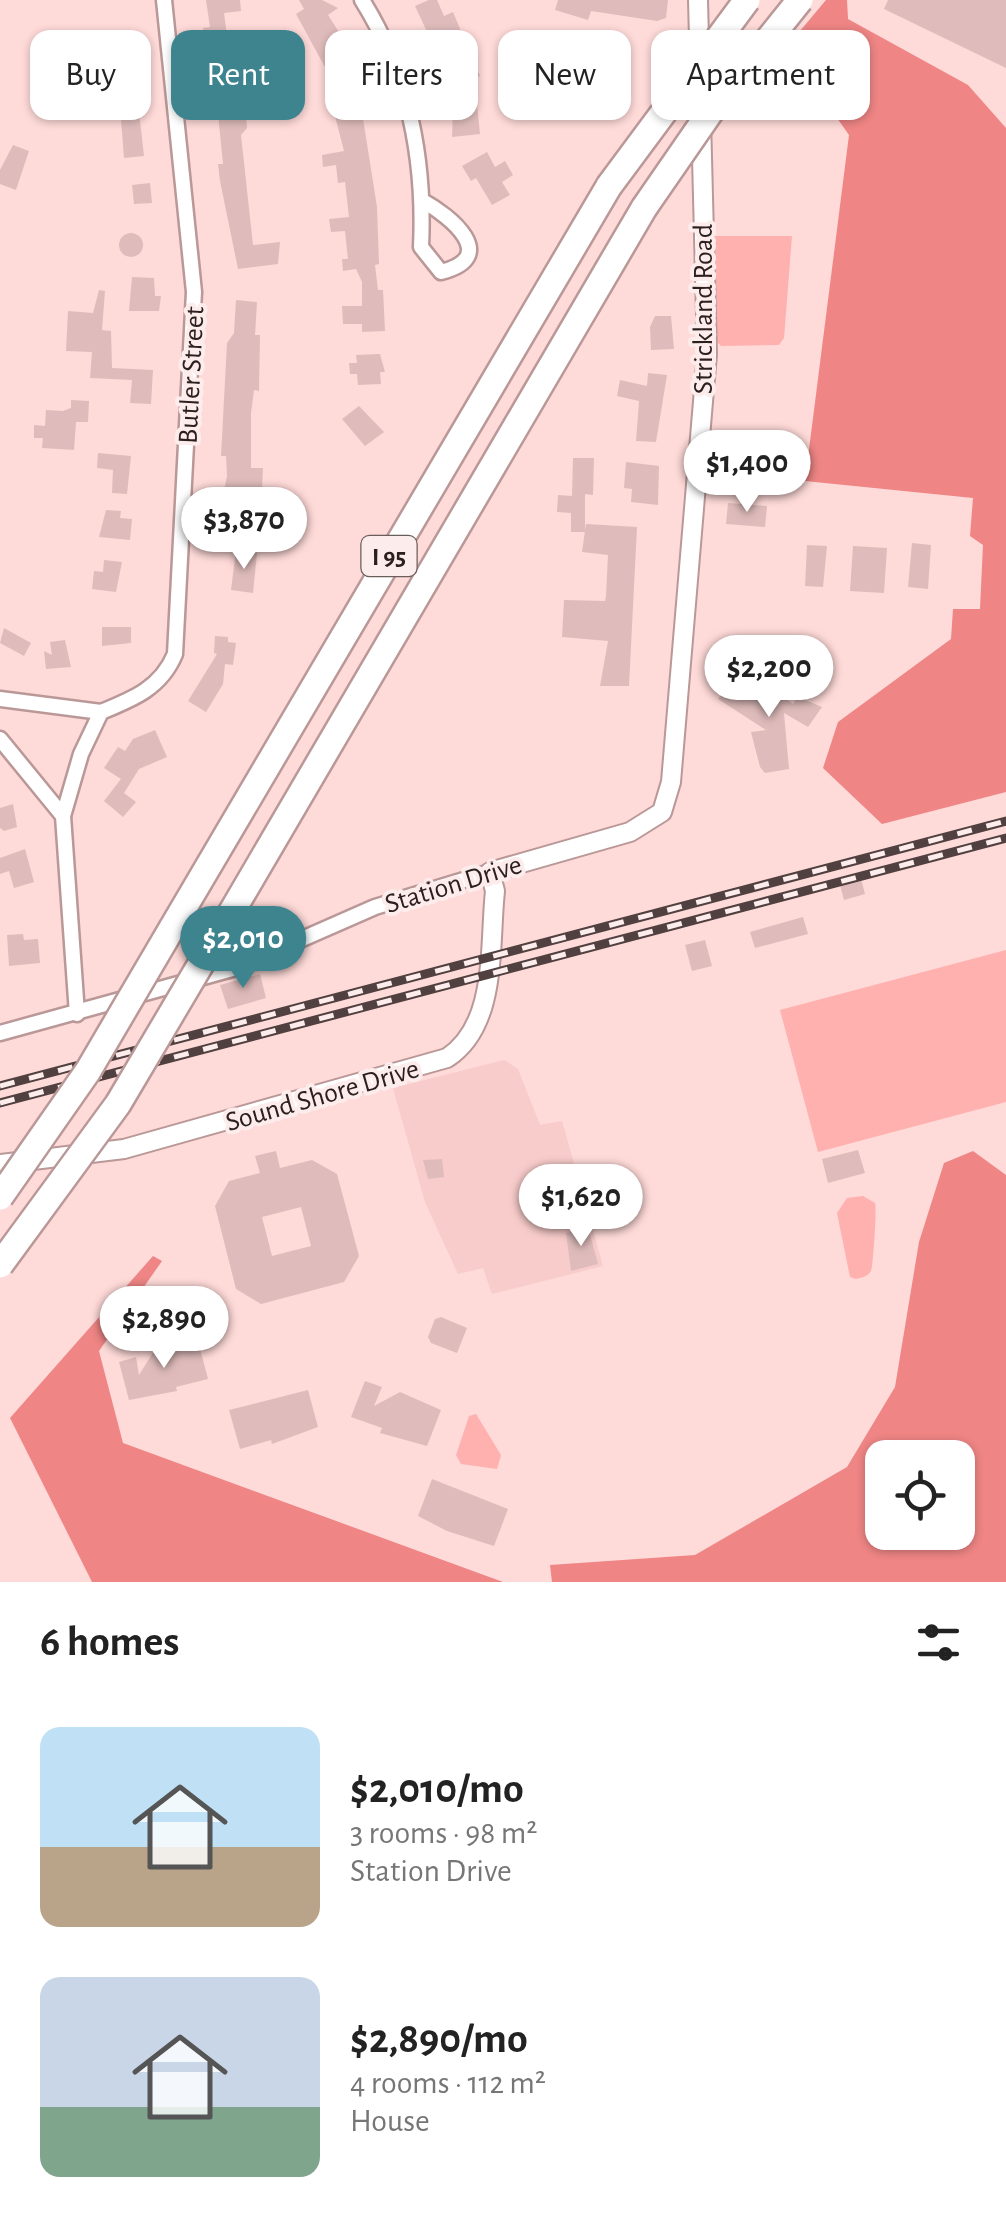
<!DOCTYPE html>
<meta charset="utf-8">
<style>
:root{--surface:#fff;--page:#f6f6f6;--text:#222;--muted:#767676;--accent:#3e848f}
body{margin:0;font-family:"Alegreya Sans",sans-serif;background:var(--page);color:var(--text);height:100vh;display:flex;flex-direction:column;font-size:38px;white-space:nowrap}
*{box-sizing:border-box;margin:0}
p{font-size:32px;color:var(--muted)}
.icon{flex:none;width:55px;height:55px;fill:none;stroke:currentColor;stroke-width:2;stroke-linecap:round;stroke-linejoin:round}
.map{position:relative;height:1582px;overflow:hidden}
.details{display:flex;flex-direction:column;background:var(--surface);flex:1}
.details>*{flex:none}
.hud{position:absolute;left:30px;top:30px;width:948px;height:90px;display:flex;gap:20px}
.tools{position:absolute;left:865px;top:1440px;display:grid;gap:20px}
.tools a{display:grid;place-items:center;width:110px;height:110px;border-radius:20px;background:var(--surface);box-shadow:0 2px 8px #0004;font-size:50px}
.price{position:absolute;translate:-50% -85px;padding:0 22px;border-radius:35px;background:#fff;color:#222;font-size:32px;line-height:65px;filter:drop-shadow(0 2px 5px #0008)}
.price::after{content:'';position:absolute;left:50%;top:60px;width:30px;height:22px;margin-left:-15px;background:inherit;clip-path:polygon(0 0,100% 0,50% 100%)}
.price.on{background:var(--accent);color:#fff}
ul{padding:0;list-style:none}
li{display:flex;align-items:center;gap:30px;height:250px;padding:0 40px}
li span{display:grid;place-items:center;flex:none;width:280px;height:200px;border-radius:20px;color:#555}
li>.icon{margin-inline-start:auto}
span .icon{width:120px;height:120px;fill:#fffc;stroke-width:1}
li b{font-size:42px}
h2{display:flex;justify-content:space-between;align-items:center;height:120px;padding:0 40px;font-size:42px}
.pill{padding:0 35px;border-radius:20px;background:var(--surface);box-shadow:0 2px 8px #0004;font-size:35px;line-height:90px}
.pill.on{background:var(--accent);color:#fff}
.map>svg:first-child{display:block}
.built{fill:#f8ccca}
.green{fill:#feb1af}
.water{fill:#ef8585;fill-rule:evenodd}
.pier{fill:#fedad8}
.building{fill:#dfbcbb;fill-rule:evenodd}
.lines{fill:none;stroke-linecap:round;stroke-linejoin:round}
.minor-casing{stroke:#b99897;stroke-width:19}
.secondary-casing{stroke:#b99897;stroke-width:22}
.motorway-casing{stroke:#b99897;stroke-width:30}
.minor{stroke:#fff;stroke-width:14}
.secondary{stroke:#fff;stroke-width:18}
.motorway{stroke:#fff;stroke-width:25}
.rail-casing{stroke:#50403f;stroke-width:9}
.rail{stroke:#fcedec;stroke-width:5;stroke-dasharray:15;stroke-linecap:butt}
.motorway-bridge-casing{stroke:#b99897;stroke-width:30;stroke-linecap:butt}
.motorway-bridge{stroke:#fff;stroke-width:25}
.labels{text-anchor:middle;stroke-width:8;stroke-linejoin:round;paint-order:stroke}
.shield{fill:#fcedec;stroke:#6a5e5c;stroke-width:2.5}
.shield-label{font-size:25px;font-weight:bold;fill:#2c201f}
.street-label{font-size:28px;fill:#2c201f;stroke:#fcedec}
</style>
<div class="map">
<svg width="1006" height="1582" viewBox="0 0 1006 1582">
<rect width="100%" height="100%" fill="#fedad8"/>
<!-- built -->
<path class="built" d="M 504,1060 L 518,1069 L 540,1125 L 562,1121 L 603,1266 L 492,1294 L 483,1268 L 458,1274 L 425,1202 L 393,1088 Z"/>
<!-- green -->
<g class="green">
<path d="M 715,236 L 792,236 L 784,338 L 779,345 L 721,346 L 717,342 Z"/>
<path d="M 1006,950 L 1006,1102 L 818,1152 L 780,1010 Z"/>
<path d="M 863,1196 L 875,1203 C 877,1208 873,1268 871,1271 C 867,1277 863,1277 856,1279 L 850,1277 L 837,1213 L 847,1198 Z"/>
<path d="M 476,1414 L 501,1455 L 497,1469 L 461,1464 L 456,1455 L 469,1416 Z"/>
</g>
<!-- water -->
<g class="water">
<path d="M 762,0 L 847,0 L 848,19 L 968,85 L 1006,128 L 1006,792 L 882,824 L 823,768 L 838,722 L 951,639 L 953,609 L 980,609 L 983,545 L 970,536 L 973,498 L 805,481 L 849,135 L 825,101 L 784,79 Z"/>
<path d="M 973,1151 L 1006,1175 L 1006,1582 L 552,1582 L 550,1565 L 695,1555 L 847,1467 L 895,1387 L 919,1242 L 944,1163 ZM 882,1458 L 958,1458 L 958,1532 L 882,1532 Z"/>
<path d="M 153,1256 L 162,1261 L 99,1351 L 123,1443 L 503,1582 L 92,1582 L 10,1418 Z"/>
</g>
<!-- pier -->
<path class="pier" d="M 757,0 L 826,0 L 774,62 Z"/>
<!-- building -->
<g class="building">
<path d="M 206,0 L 240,0 L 241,11 L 224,13 L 227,36 L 237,38 L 240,63 L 265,60 L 267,92 L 244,94 L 247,128 L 241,135 L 253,245 L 280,242 L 278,264 L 238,269 L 220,181 L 218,164 L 223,164 L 215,84 L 209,84 L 203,28 L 210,27 Z"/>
<path d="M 299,0 L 322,0 L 338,8 L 328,15 L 360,65 L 355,68 L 377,207 L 379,264 L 375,265 L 378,290 L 383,290 L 385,331 L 362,332 L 362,324 L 343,324 L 342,306 L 362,306 L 362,282 L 356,269 L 343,271 L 342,259 L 348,259 L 345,231 L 331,232 L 329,219 L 349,217 L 345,182 L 338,183 L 336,165 L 323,167 L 322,155 L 344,151 L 326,81 L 332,80 L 296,14 L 304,9 Z"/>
<path d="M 429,0 L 437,0 L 444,16 L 453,12 L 480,76 L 453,87 L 415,6 Z"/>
<path d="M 558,0 L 668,0 L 666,18 L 657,21 L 591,11 L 588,20 L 555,10 Z"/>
<path d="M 888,0 L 1006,0 L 1006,68 L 884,9 Z"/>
<circle cx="121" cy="43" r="12"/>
<path d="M 36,42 L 54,49 L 48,66 L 30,59 Z"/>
<path d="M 136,85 L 144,156 L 124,158 L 119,94 L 121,87 Z"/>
<path d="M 477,104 L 480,134 L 452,137 L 453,107 Z"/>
<path d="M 13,145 L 29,151 L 16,190 L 0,184 L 0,170 Z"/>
<path d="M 487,152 L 495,167 L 505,161 L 513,175 L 502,182 L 510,195 L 492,205 L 476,178 L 471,181 L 462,166 Z"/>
<path d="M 150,183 L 152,203 L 134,204 L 132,185 Z"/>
<circle cx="131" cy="245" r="12"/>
<path d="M 132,277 L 154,278 L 155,296 L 161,296 L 159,311 L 129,311 Z"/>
<path d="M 99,290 L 105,291 L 102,330 L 111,331 L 112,368 L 153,370 L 151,404 L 130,403 L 132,380 L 90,378 L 92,352 L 66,351 L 68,311 L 93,313 Z"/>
<path d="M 236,300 L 257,302 L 255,335 L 260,335 L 259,391 L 254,390 L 251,413 L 251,468 L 263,468 L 261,509 L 244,509 L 243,526 L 217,524 L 227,476 L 226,456 L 221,456 L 227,343 L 234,333 Z"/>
<path d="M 655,316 L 671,316 L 674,349 L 651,350 L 650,327 Z"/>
<path d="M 380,354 L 385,372 L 380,372 L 381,384 L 358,385 L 357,374 L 350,374 L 349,363 L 357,363 L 356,355 Z"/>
<path d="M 648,373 L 667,375 L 656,442 L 636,441 L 639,401 L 617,396 L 620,380 L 647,386 Z"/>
<path d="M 71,400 L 89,401 L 88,422 L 76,422 L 74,450 L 42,448 L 43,438 L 34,438 L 34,425 L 45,426 L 46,410 L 63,411 L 71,408 Z"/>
<path d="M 359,406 L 384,432 L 365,446 L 342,419 Z"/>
<path d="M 98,453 L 131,456 L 127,494 L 112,493 L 113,470 L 97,468 Z"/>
<path d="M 573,458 L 594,458 L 593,495 L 585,494 L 585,532 L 571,532 L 571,513 L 557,512 L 558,495 L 572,496 Z"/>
<path d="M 626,462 L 659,466 L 658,505 L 631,502 L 632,489 L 624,488 Z"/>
<path d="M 728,503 L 767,506 L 765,527 L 726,524 Z"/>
<path d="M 106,510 L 121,511 L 120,518 L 132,519 L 130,540 L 99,537 Z"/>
<path d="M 586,524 L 637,527 L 629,686 L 600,686 L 608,641 L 562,637 L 564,600 L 605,601 L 606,596 L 608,555 L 582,552 Z"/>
<path d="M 912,543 L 931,545 L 928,589 L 908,587 Z"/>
<path d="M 807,545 L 827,546 L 823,587 L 805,586 Z"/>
<path d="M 853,546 L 887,548 L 884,593 L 850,591 Z"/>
<path d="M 236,550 L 257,553 L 253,593 L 231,590 Z"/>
<path d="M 104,560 L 122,562 L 116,592 L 92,589 L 94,571 L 103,572 Z"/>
<path d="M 102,627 L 131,627 L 131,643 L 102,646 Z"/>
<path d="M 4,628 L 31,643 L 24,656 L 0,643 Z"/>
<path d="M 215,636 L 228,637 L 228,642 L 236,643 L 233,665 L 225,664 L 223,684 L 206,712 L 188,701 L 217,654 L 214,653 Z"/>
<path d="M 65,640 L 71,667 L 46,669 L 44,651 L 52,655 L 50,642 Z"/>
<path d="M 732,680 L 742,687 L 745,682 L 755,689 L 758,685 L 768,692 L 771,688 L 793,704 L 798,697 L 822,707 L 808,727 L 784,713 L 789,769 L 765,773 L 760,767 L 751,732 L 766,730 L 718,699 Z"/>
<path d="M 155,730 L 167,757 L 139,769 L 124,793 L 136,802 L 123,817 L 104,801 L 121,779 L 104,768 L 118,747 L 125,751 L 133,739 Z"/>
<path d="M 13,804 L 17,827 L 4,831 L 0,828 L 0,808 Z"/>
<path d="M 25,849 L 34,882 L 14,888 L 9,871 L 0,874 L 0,858 Z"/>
<path d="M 861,879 L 865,894 L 844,900 L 840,885 Z"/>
<path d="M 803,917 L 808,934 L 755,948 L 750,932 Z"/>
<path d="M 23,934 L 24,940 L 38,939 L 40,963 L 9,966 L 7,935 Z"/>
<path d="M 705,940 L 712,966 L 692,971 L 685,945 Z"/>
<path d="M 260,974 L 266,998 L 228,1009 L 220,985 Z"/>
<path d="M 858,1150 L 865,1173 L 828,1183 L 822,1159 Z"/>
<path d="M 276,1151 L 280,1168 L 312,1160 L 337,1174 L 359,1256 L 344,1282 L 261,1304 L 236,1289 L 215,1206 L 229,1181 L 260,1173 L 255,1156 ZM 301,1207 L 311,1246 L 272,1256 L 262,1217 Z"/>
<path d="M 442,1159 L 444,1177 L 428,1179 L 423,1160 Z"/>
<path d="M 588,1227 L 598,1264 L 571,1271 L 566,1233 Z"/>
<path d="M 441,1317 L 467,1328 L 457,1353 L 431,1343 L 428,1337 L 435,1319 Z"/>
<path d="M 198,1341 L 208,1379 L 176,1387 L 177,1391 L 129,1400 L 119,1362 L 136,1357 L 139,1375 L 154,1351 Z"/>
<path d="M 365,1381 L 382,1387 L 374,1406 L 400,1392 L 441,1410 L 427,1446 L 380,1433 L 382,1428 L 351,1417 Z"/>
<path d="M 308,1390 L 318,1427 L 272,1444 L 271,1440 L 240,1449 L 229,1410 Z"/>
<path d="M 432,1479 L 508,1509 L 494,1546 L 447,1531 L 418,1516 Z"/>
</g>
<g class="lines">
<!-- minor casing -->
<g class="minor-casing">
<g id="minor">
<path d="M 362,0 C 409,75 425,160 421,247 L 441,272 C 501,257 450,216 423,201"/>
<path d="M 0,699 L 101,712"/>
<path d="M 0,739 L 63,816 L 77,1014"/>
<path d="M 63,816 L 81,754 L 101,712 C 133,699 161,688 175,654 L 194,292 L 164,0"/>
<path d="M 0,1033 L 236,968 L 375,907 L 490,872"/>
</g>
</g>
<!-- secondary casing -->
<g class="secondary-casing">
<path id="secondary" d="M 0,1164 L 124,1149 L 447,1058 C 498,1025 489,945 495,891 L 490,872 L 630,832 L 662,812 L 671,782 L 707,354 L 698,0"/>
</g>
<!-- motorway casing -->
<g class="motorway-casing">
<g id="motorway">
<path d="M 231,913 L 644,208"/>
<path d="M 172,928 L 609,186"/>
</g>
</g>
<!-- minor -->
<use href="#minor" class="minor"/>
<!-- secondary -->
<use href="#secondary" class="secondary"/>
<!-- motorway -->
<use href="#motorway" class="motorway"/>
<!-- rail casing -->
<g class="rail-casing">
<g id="rail">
<path d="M 0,1086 L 1006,821"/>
<path d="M 0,1103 L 1006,838"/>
</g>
</g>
<!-- rail -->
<use href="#rail" class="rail"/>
<!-- motorway-bridge casing -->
<g class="motorway-bridge-casing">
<g id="motorway-bridge">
<path d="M 609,186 L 747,0"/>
<path d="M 644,208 L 711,111 L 800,0"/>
<path d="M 0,1197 L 88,1071 L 172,928"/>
<path d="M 0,1265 L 118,1104 L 231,913"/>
</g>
</g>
<!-- motorway-bridge -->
<use href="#motorway-bridge" class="motorway-bridge"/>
</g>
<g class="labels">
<!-- shield labels -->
<rect class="shield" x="361.5" y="536" width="55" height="40" rx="8"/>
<g class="shield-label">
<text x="389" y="565">I 95</text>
</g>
<!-- street labels -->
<g class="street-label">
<text transform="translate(702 309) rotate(-90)" y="10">Strickland Road</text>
<text transform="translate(190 375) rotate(-87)" y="10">Butler Street</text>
<text transform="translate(453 883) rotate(-17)" y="10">Station Drive</text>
<text transform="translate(322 1094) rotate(-16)" y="10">Sound Shore Drive</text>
</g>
</g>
</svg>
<div class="tools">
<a><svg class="icon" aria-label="locate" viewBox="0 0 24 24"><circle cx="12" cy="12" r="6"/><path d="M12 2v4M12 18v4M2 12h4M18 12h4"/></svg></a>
</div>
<b class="price" style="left:747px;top:515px">$1,400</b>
<b class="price" style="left:244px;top:572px">$3,870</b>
<b class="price" style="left:769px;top:720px">$2,200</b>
<b class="price on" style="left:243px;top:991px">$2,010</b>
<b class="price" style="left:581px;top:1249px">$1,620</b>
<b class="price" style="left:164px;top:1371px">$2,890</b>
<div class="hud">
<a class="pill">Buy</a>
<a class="pill on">Rent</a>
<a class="pill">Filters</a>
<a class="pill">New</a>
<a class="pill">Apartment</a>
</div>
</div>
<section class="details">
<h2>6 homes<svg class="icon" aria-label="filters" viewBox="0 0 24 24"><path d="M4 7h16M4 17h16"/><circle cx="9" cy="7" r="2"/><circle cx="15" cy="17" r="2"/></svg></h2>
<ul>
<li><span style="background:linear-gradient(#bfe0f5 60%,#b9a48a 0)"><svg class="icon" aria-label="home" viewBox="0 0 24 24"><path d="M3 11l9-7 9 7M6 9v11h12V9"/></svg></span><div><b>$2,010/mo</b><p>3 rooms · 98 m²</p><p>Station Drive</p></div></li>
<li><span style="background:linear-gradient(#c9d6e8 65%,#7fa58c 0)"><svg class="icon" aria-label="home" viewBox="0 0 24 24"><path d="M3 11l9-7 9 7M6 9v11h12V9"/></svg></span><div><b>$2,890/mo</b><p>4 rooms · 112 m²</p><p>House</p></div></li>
</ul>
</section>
